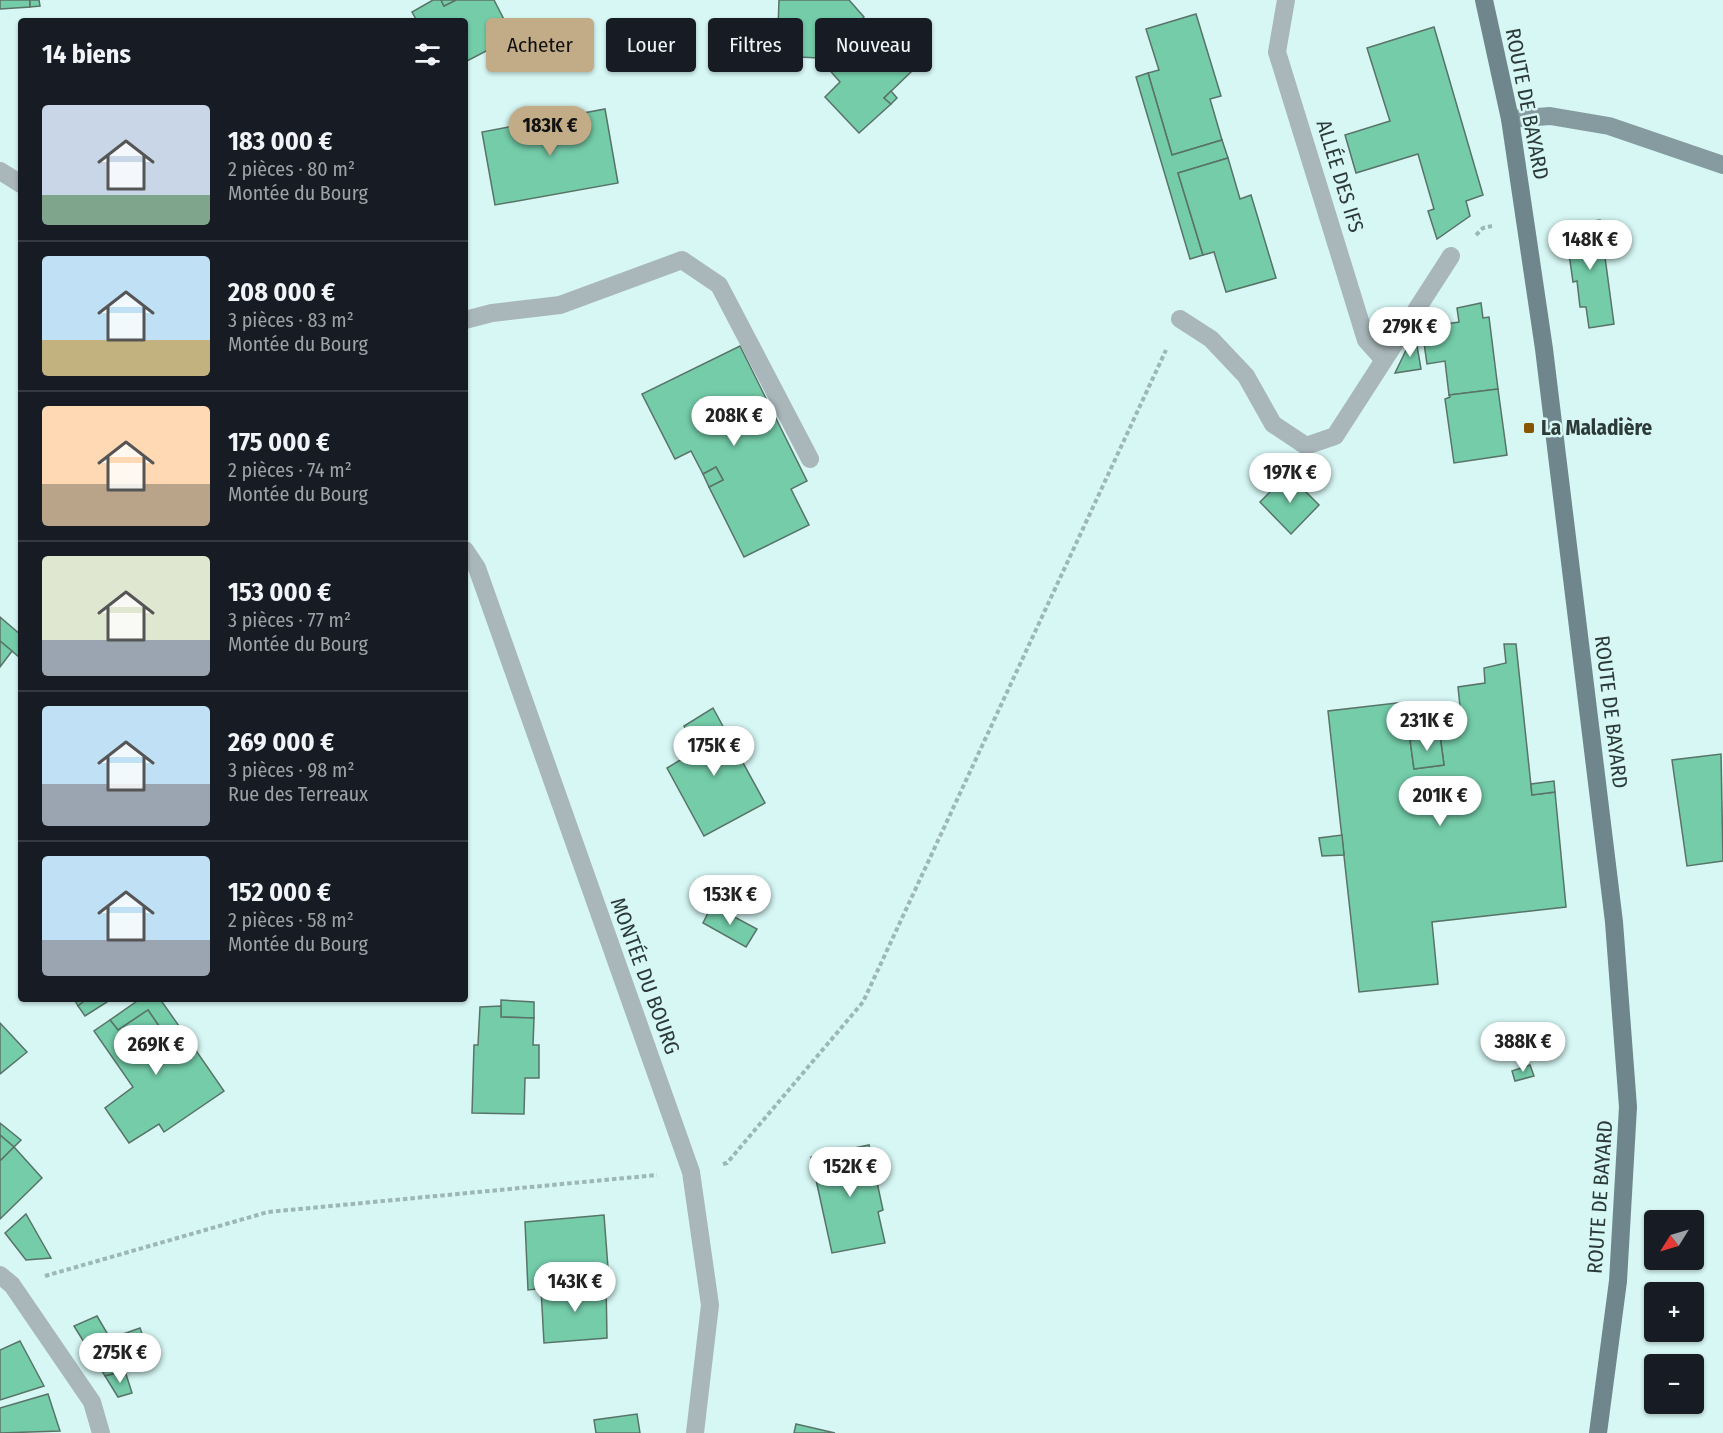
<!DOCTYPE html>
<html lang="fr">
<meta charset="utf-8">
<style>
:root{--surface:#171b24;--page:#20242c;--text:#f1f3f6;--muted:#9ea1a6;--line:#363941;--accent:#c2ac87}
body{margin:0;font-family:"Fira Sans Condensed",sans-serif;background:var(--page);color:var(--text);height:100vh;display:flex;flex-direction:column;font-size:22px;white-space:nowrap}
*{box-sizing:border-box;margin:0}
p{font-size:20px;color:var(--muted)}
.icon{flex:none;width:33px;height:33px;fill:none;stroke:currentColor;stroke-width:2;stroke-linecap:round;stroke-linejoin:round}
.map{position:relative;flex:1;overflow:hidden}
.side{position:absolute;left:18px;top:18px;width:450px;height:984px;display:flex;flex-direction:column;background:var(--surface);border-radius:6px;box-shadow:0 2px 4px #0004}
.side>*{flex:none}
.hud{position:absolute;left:486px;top:18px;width:570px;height:54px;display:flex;gap:12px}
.needle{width:39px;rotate:233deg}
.controls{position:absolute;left:1644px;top:1210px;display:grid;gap:12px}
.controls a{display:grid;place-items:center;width:60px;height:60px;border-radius:6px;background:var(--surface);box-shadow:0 2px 4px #0004;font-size:30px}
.price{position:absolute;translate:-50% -51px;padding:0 14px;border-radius:21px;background:#fff;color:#222;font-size:20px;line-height:39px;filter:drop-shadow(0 2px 3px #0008)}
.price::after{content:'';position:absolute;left:50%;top:36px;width:18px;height:14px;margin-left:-9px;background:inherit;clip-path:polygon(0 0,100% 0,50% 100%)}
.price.on{background:var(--accent);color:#111}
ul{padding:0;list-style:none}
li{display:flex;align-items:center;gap:18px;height:150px;padding:0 24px}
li+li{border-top:2px solid var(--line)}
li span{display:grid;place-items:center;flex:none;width:168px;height:120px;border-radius:6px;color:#555}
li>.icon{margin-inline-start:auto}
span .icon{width:72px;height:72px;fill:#fffc;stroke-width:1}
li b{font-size:26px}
h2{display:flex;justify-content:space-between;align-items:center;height:72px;padding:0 24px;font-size:26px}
.tag{padding:0 21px;border-radius:6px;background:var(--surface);box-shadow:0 2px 4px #0004;font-size:21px;line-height:54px}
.tag.on{background:var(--accent);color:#111}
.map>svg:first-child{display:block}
.building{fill:#74cca9;stroke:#597368;stroke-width:1.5}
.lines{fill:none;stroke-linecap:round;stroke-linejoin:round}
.path{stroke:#9cb7b4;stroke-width:4;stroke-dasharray:4.5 3;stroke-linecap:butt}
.lane{stroke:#a9b6ba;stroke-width:18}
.street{stroke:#a9b6ba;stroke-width:18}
.secondary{stroke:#869b9f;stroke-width:18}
.primary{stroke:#6e868c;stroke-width:18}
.poi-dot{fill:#885600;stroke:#d6f7f4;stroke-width:2}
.labels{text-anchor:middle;stroke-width:5;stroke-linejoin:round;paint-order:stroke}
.street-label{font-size:21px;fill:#2c3a38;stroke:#d6f7f4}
.poi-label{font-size:21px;font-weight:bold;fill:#2c3a38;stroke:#d6f7f4;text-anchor:start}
</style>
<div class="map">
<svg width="1723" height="1433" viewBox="0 0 1723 1433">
<rect width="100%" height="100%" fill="#d6f7f4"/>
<!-- building -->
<g class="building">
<path d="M 0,0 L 30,0 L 30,7 L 0,9 Z"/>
<path d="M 30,0 L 39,0 L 40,6 L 30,7 Z"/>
<path d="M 433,0 L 441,0 L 444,6 L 456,0 L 494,0 L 513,37 L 465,62 L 465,21 L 417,21 L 412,12 Z"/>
<path d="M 441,0 L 456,0 L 444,6 Z"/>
<path d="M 779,0 L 849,0 L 864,17 L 855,25 L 877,51 L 885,44 L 911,72 L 884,98 L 891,104 L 859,133 L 825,97 L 840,82 L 819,58 L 777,56 Z"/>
<path d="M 1196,14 L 1221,96 L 1210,99 L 1222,140 L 1172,155 L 1148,73 L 1159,70 L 1146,29 Z"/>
<path d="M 1434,27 L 1483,195 L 1466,201 L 1470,216 L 1437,239 L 1428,211 L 1434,209 L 1418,154 L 1356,173 L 1345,135 L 1390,121 L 1367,48 Z"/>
<path d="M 1148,73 L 1172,155 L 1222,140 L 1228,158 L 1178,173 L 1203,255 L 1190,259 L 1136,77 Z"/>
<path d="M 891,91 L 897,98 L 891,104 L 884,98 Z"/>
<path d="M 605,109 L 618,183 L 495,205 L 482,132 Z"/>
<path d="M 1228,158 L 1240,199 L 1251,195 L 1276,278 L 1226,292 L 1214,252 L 1203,255 L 1178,173 Z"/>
<path d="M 1600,220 L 1614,324 L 1589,328 L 1586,307 L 1580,307 L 1577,281 L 1573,282 L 1565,225 Z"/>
<path d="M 1481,303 L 1483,318 L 1489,317 L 1498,389 L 1449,395 L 1445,361 L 1427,364 L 1424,343 L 1440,339 L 1439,325 L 1459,322 L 1457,308 Z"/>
<path d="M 1415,334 L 1421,369 L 1395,373 L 1411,340 Z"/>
<path d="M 740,346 L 807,481 L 791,489 L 809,525 L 744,557 L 709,487 L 723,480 L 716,467 L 703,474 L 691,451 L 675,459 L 642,394 Z"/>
<path d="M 1498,389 L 1507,455 L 1454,463 L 1445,399 L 1450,397 L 1449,395 Z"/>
<path d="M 716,467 L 723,480 L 709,487 L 703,474 Z"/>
<path d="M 1288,474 L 1319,505 L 1291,534 L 1260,502 Z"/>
<path d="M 0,617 L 21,635 L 19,657 L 0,641 Z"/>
<path d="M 0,641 L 12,651 L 0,667 Z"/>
<path d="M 1504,644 L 1516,644 L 1532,795 L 1555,792 L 1566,907 L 1432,922 L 1438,984 L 1359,992 L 1328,711 L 1405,702 L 1414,769 L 1444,765 L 1437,709 L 1460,706 L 1458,687 L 1485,683 L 1484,668 L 1506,663 Z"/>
<path d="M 713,708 L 765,803 L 704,836 L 667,768 L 697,750 L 684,726 Z"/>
<path d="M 1440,736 L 1444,765 L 1414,769 L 1410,740 Z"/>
<path d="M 1721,754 L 1723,861 L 1687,866 L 1672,760 Z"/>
<path d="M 1554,781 L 1555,792 L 1532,795 L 1531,784 Z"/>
<path d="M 1342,835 L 1344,855 L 1322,856 L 1319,838 Z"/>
<path d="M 712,905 L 757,929 L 746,947 L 703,923 Z"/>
<path d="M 74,999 L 87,999 L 78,1006 Z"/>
<path d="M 87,999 L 105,999 L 107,1002 L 85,1016 L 78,1006 Z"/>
<path d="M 140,999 L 160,999 L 179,1026 L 165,1035 L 148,1010 L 118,1030 L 110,1020 Z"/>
<path d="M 501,1000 L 534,1002 L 534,1018 L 501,1017 Z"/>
<path d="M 501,1006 L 501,1017 L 534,1018 L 533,1045 L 539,1045 L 539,1078 L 525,1078 L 524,1114 L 472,1113 L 474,1045 L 478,1045 L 480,1007 Z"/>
<path d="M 148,1010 L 165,1035 L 179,1026 L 224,1091 L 164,1132 L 159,1124 L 129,1143 L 105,1108 L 133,1087 L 94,1031 L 110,1020 L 118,1030 Z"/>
<path d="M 0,1023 L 27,1052 L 0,1074 Z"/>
<path d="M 1530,1065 L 1534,1076 L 1515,1081 L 1512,1071 Z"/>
<path d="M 0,1123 L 21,1140 L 14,1147 L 0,1135 Z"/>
<path d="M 0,1135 L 14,1147 L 0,1161 Z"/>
<path d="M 869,1145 L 883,1210 L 878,1212 L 885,1243 L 832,1253 L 811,1157 Z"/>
<path d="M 14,1147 L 42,1178 L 0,1219 L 0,1161 Z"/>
<path d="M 26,1214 L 51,1258 L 26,1260 L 5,1233 Z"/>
<path d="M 604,1215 L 609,1281 L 528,1290 L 525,1222 Z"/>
<path d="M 606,1281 L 607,1338 L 544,1343 L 541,1289 Z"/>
<path d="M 97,1316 L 110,1338 L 87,1347 L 74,1326 Z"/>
<path d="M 140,1328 L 153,1364 L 105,1376 L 87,1347 Z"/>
<path d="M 20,1341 L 44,1386 L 0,1400 L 0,1350 Z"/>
<path d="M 125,1371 L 132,1393 L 118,1397 L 105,1376 Z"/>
<path d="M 48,1394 L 60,1431 L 0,1433 L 0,1408 Z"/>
<path d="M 637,1414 L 640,1433 L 596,1433 L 594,1420 Z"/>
<path d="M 796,1424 L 835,1433 L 794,1433 Z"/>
</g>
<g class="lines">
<!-- path -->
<g class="path">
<path d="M 1476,235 L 1483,228 L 1492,226"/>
<path d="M 723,1164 L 727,1163 L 863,1002 L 1166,350"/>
<path d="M 45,1276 L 268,1212 L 657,1175"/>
</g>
<!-- lane -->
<g class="lane">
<path d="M 1180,319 L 1211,339 L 1246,376 L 1273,424 L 1306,446 L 1335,436 L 1451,256"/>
<path d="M 465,320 L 492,313 L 560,305 L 682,260 L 719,285 L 810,459"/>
</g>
<!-- street -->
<g class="street">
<path d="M 1286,0 L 1277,52 L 1366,340 L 1383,359"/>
<path d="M 0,171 L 21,184"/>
<path d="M 465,550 L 477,568 L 691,1172 L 710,1305 L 695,1433"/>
<path d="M 0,1275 L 12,1285 L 92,1402 L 101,1433"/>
</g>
<!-- secondary -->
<path class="secondary" d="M 1510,119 L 1550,116 L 1609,126 L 1723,165"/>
<!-- primary -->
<path class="primary" d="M 1484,0 L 1510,119 L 1544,349 L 1614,922 L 1628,1107 L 1618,1281 L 1598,1433"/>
</g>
<!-- markers -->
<rect class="poi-dot" x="1523" y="422" width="12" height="12" rx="3"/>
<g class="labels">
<!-- street labels -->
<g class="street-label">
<text transform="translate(1527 104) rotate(79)" y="7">ROUTE DE BAYARD</text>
<text transform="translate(1340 176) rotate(73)" y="7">ALLÉE DES IFS</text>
<text transform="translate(1611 712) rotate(83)" y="7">ROUTE DE BAYARD</text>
<text transform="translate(645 976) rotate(70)" y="7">MONTÉE DU BOURG</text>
<text transform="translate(1600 1197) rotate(-86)" y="7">ROUTE DE BAYARD</text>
</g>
<!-- poi labels -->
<g class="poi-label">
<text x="1541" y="435">La Maladière</text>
</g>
</g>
</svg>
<div class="controls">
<a><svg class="needle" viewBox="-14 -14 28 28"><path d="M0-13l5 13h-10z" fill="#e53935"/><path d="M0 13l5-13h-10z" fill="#9ea1a6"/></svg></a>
<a>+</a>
<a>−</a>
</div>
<b class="price on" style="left:550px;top:157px">183K €</b>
<b class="price" style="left:1590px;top:271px">148K €</b>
<b class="price" style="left:1410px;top:358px">279K €</b>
<b class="price" style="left:734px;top:447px">208K €</b>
<b class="price" style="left:1290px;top:504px">197K €</b>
<b class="price" style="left:1427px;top:752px">231K €</b>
<b class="price" style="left:714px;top:777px">175K €</b>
<b class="price" style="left:1440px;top:827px">201K €</b>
<b class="price" style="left:730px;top:926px">153K €</b>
<b class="price" style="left:1523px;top:1073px">388K €</b>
<b class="price" style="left:156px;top:1076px">269K €</b>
<b class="price" style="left:850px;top:1198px">152K €</b>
<b class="price" style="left:575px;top:1313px">143K €</b>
<b class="price" style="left:120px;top:1384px">275K €</b>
<div class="hud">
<a class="tag on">Acheter</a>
<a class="tag">Louer</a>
<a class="tag">Filtres</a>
<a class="tag">Nouveau</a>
</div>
<section class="side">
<h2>14 biens<svg class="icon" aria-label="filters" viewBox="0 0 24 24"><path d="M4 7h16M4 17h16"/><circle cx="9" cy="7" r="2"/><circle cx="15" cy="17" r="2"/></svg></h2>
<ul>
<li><span style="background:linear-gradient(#c9d6e8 75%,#7fa58c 0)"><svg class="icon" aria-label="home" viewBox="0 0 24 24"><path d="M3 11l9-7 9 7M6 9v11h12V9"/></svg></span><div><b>183 000 €</b><p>2 pièces · 80 m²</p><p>Montée du Bourg</p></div></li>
<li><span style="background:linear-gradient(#bfe0f5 70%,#c2b280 0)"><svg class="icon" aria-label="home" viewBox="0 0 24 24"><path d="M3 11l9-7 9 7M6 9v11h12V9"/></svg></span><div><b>208 000 €</b><p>3 pièces · 83 m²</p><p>Montée du Bourg</p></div></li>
<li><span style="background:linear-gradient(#ffd9b3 65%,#b9a48a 0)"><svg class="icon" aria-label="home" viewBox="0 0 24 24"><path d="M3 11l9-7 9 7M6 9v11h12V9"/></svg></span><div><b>175 000 €</b><p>2 pièces · 74 m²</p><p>Montée du Bourg</p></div></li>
<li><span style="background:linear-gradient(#dfe7d0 70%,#9aa5b1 0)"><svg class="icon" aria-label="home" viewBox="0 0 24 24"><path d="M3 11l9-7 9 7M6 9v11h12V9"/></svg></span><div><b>153 000 €</b><p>3 pièces · 77 m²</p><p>Montée du Bourg</p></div></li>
<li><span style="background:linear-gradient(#bfe0f5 65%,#9aa5b1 0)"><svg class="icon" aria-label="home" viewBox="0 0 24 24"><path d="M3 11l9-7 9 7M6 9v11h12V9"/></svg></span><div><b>269 000 €</b><p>3 pièces · 98 m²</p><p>Rue des Terreaux</p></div></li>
<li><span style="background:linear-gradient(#bfe0f5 70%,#9aa5b1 0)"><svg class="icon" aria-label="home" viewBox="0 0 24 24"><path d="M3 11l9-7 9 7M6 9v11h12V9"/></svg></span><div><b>152 000 €</b><p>2 pièces · 58 m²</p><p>Montée du Bourg</p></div></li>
</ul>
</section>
</div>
